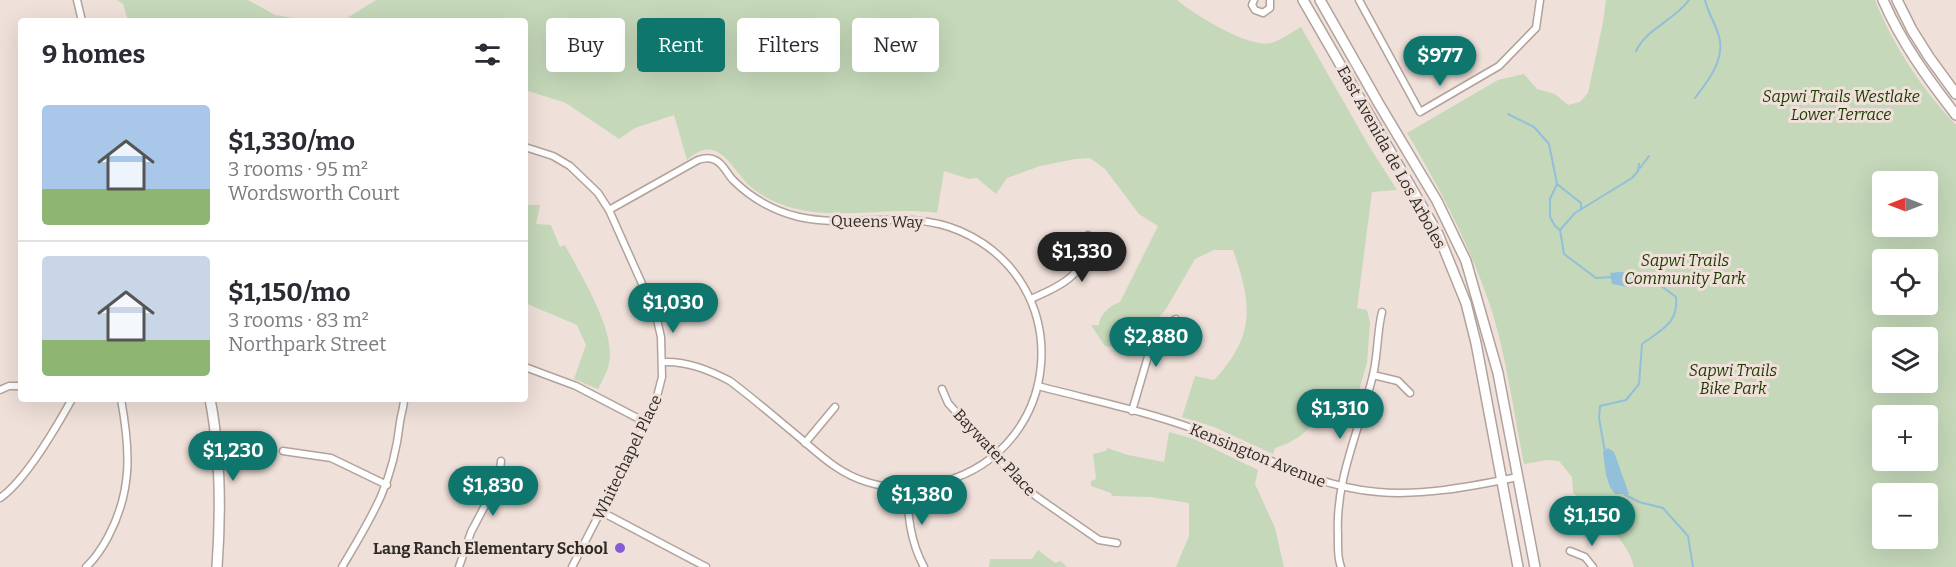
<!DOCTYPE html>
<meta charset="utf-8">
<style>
:root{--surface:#fff;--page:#f7f7f7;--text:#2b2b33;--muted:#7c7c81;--line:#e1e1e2;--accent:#0f766e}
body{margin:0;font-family:Bitter,serif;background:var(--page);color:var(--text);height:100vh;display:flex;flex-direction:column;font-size:22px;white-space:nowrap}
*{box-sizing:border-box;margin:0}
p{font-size:20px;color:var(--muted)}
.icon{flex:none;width:33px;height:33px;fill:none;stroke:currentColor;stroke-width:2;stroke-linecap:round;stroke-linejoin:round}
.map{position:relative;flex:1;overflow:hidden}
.side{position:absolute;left:18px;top:18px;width:510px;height:384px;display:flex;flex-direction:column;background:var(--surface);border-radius:6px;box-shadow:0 6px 24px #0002}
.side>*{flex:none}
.guide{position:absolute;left:546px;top:18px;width:570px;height:54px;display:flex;gap:12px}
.needle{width:39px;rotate:270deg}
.tools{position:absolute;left:1872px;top:171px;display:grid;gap:12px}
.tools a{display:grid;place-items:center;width:66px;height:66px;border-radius:6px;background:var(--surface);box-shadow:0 6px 24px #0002;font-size:30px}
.price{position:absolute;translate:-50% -51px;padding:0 14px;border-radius:21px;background:var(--accent);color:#fff;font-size:20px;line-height:39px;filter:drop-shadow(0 2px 3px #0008)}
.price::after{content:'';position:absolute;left:50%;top:36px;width:18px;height:14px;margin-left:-9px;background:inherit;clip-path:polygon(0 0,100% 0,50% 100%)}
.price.active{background:#222;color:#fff}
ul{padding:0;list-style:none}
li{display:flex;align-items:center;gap:18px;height:150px;padding:0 24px}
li+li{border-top:2px solid var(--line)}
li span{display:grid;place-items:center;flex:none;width:168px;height:120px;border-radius:6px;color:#555}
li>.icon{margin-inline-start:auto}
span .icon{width:72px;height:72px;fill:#fffc;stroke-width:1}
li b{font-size:26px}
h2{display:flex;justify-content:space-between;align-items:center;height:72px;padding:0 24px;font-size:26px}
.pill{padding:0 21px;border-radius:6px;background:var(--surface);box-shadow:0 6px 24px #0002;font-size:21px;line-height:54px}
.pill.active{background:var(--accent);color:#fff}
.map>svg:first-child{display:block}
.green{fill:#c5d8b9;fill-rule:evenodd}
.water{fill:#92bfd9}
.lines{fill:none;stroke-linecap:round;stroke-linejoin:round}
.stream{stroke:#92bfd9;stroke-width:2}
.street-casing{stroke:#b1a29c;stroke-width:9}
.secondary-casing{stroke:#b1a29c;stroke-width:12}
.street{stroke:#fff;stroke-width:6}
.secondary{stroke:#fff;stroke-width:9}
.poi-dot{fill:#865cd6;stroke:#efe0d9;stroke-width:2}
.labels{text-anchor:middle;stroke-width:6;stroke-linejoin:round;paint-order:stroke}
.park-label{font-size:16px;font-style:italic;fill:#1d3a00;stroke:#efe0d9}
.street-label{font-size:16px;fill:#302b28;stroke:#efe0d9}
.poi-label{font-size:16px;font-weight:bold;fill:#302b28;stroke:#efe0d9;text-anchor:end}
</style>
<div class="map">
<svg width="1956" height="567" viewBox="0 0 1956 567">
<rect width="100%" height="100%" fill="#efe0d9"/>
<!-- green -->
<g class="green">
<path d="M 117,0 L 248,0 L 275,15 L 313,21 L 128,21 L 123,4 Z"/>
<path d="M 376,0 L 1177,0 C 1195,15 1248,48 1271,43 C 1281,40 1292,32 1301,27 L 1369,146 L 1397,190 L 1372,192 L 1357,308 L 1367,310 L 1370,323 L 1367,363 L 1353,410 L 1326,403 C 1315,425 1300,441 1275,448 L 1273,454 L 1214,427 L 1182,417 L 1195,376 L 1214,380 C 1256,335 1252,304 1233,250 L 1214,250 L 1195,259 L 1166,309 L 1152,325 L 1140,350 L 1105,346 L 1091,325 L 1099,325 C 1100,313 1110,306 1120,302 L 1158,226 L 1139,214 L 1105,169 L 1090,158 L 1075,159 L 1040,166 L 1007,178 L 996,194 L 977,178 L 969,179 L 944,171 L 937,213 C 885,205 828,224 778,203 C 768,199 758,193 751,187 C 731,169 718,131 687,160 L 674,115 L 635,128 L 619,139 L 566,103 L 525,90 L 525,21 L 334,21 L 347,18 Z"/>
<path d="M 1606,0 L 1875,0 C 1893,46 1922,89 1956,125 L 1956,567 L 1634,567 C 1628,540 1594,510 1573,493 L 1572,477 L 1559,461 L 1547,460 L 1524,464 C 1514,414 1507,361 1492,311 C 1471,248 1441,190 1407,133 L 1498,80 L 1524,74 L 1537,89 L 1555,94 L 1568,105 L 1580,102 L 1588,93 L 1603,22 ZM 1882,182 L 1928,182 L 1928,226 L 1882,226 ZM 1882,260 L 1928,260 L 1928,304 L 1882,304 ZM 1882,338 L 1928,338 L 1928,382 L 1882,382 ZM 1882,416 L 1928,416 L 1928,460 L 1882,460 ZM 1882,494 L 1928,494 L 1928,538 L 1882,538 Z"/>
<path d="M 525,205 L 540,205 L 536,224 L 551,225 L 560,247 L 565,245 C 580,274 616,330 609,363 C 608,371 602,381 598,389 L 574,379 L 586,345 L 577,325 L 525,303 Z"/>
<path d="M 1169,432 L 1194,439 L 1258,470 L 1255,484 L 1275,528 L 1284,567 L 1176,567 L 1189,536 L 1189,503 L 1150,497 L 1112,496 L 1111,493 L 1091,486 L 1091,481 L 1096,479 L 1093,454 L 1106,451 L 1107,448 L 1128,455 L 1164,462 Z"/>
<path d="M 1038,550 L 1055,563 L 1061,561 L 1067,567 L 989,567 L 990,559 L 1032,559 Z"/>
</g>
<!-- water -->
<g class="water">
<path d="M 1619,272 L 1635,273 L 1639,275 L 1639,283 L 1628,287 L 1612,284 L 1610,273 Z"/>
<path d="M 1608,448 L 1614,452 L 1629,494 L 1615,494 L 1610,487 L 1606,475 L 1603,452 Z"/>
</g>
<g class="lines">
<!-- stream -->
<g class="stream">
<path d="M 1636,51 C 1647,28 1675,20 1689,0"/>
<path d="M 1695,98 C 1707,82 1723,63 1720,41 C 1718,27 1708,14 1705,0"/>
<path d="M 1508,114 L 1534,127 L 1549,144 L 1557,184 L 1550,199 L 1550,217 L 1555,226 L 1560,230"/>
<path d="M 1640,168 L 1649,156"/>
<path d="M 1557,184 L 1581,203 L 1581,209"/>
<path d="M 1612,277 L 1596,278 L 1564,254 L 1560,230 L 1575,213 L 1632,178 L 1638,171 L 1639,164"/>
<path d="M 1605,452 L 1599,418 L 1600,406 L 1626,400 L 1639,384 L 1642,344 C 1661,330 1679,323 1676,297 L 1652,279 L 1639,277"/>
<path d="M 1624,494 L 1639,502 L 1663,508 L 1688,536 L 1693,567"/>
</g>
<!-- street casing -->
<g class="street-casing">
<g id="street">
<path d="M 77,0 L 82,21"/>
<path d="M 1254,0 L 1252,5 L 1255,10 L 1263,13 L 1270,8 L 1270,0"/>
<path d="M 1359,0 L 1420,112 L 1499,66 L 1536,28 L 1540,0"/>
<path d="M 525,147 L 553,156 L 570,166 L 598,193 L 609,210 L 656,315 L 661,337 L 662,377 L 654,408 L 572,567"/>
<path d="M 609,210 L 698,160 C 704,158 709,157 715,160 C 723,163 727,174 733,180 C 751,198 774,211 799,217 C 853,229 907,208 960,231 C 1077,282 1065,448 943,482 C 919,489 892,490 867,482 C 840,474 821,456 800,438 C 777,419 754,399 730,381 C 709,370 687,361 663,362"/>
<path d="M 1031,299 C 1062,285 1089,274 1088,235"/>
<path d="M 525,367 L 576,386 L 647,423"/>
<path d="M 1373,375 L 1398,381 L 1410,393"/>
<path d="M 1038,386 C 1091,400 1146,411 1197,430 C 1257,451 1312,487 1378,492 C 1425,496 1472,486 1518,477"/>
<path d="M 942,389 L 948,403 L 1019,482 L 1037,497 L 1099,540 L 1117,543"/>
<path d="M 0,390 L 9,386 L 21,386"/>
<path d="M 1132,411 L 1154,336 L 1162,327 L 1176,319"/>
<path d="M 805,443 L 835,407"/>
<path d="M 283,451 L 331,458 L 387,485"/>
<path d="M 907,488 C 908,516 910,541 924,567"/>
<path d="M 0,498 C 25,481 57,426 72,399"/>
<path d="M 600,511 L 706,567"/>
<path d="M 1570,551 L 1585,557 L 1593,567"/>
<path d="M 86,567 C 95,559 102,548 108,537 C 133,490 130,449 121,399"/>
<path d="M 342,567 C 373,515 393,484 400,422 C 401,414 404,407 404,399"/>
<path d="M 459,567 L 471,532 L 499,479 L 501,461"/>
<path d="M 1341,567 C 1337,557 1338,546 1338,535 C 1335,479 1360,429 1373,375 C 1378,354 1377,332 1382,312"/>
</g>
</g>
<!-- secondary casing -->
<g class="secondary-casing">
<g id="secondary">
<path d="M 1303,0 L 1438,234 L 1466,303 L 1476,343 L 1518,567"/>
<path d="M 1320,0 L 1379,104 L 1437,201 L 1466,261 L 1498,373 L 1535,567"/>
<path d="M 1883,0 C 1901,42 1928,79 1956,115"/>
<path d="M 1897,0 L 1912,30 L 1929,57 L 1956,94"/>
<path d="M 210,399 C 221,455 221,511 217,567"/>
</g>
</g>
<!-- street -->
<use href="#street" class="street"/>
<!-- secondary -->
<use href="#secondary" class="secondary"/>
</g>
<!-- markers -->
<circle class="poi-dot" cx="620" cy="548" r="6"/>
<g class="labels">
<!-- park labels -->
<g class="park-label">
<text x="1841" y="102">Sapwi Trails Westlake<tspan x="1841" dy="18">Lower Terrace</tspan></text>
<text x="1685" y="266">Sapwi Trails<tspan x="1685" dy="18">Community Park</tspan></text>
<text x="1733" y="376">Sapwi Trails<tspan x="1733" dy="18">Bike Park</tspan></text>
</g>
<!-- street labels -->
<g class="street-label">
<text transform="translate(1392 157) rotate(61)" y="6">East Avenida de Los Arboles</text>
<text transform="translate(877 221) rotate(1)" y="6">Queens Way</text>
<text transform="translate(995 452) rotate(47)" y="6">Baywater Place</text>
<text transform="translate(1258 455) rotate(22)" y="6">Kensington Avenue</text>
<text transform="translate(627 457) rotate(-64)" y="6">Whitechapel Place</text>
</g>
<!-- poi labels -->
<g class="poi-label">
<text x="608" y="554">Lang Ranch Elementary School</text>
</g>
</g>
</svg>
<div class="tools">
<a><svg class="needle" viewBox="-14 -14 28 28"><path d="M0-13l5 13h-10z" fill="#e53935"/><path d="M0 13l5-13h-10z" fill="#7c7c81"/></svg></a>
<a><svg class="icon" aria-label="locate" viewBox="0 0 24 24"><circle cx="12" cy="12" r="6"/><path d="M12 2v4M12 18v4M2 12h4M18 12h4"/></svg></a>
<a><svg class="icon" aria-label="layers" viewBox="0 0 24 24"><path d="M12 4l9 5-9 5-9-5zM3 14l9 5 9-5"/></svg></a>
<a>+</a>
<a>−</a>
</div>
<b class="price" style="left:1440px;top:87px">$977</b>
<b class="price active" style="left:1082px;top:283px">$1,330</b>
<b class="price" style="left:673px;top:334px">$1,030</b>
<b class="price" style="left:1156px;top:368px">$2,880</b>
<b class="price" style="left:1340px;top:440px">$1,310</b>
<b class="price" style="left:233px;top:482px">$1,230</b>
<b class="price" style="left:493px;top:517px">$1,830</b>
<b class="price" style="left:922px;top:526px">$1,380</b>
<b class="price" style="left:1592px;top:547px">$1,150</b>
<div class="guide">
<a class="pill">Buy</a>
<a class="pill active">Rent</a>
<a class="pill">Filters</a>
<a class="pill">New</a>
</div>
<section class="side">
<h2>9 homes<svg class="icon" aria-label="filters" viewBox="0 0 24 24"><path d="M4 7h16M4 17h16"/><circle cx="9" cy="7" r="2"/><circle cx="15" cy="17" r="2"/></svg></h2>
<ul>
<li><span style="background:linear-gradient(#a9c7e8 70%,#8fb573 0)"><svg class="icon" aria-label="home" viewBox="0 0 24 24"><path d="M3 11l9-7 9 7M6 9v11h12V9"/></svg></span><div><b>$1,330/mo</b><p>3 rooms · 95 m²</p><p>Wordsworth Court</p></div></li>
<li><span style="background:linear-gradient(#c9d6e8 70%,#8fb573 0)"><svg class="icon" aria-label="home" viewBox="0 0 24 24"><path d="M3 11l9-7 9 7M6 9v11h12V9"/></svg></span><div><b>$1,150/mo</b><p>3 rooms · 83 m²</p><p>Northpark Street</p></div></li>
</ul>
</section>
</div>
